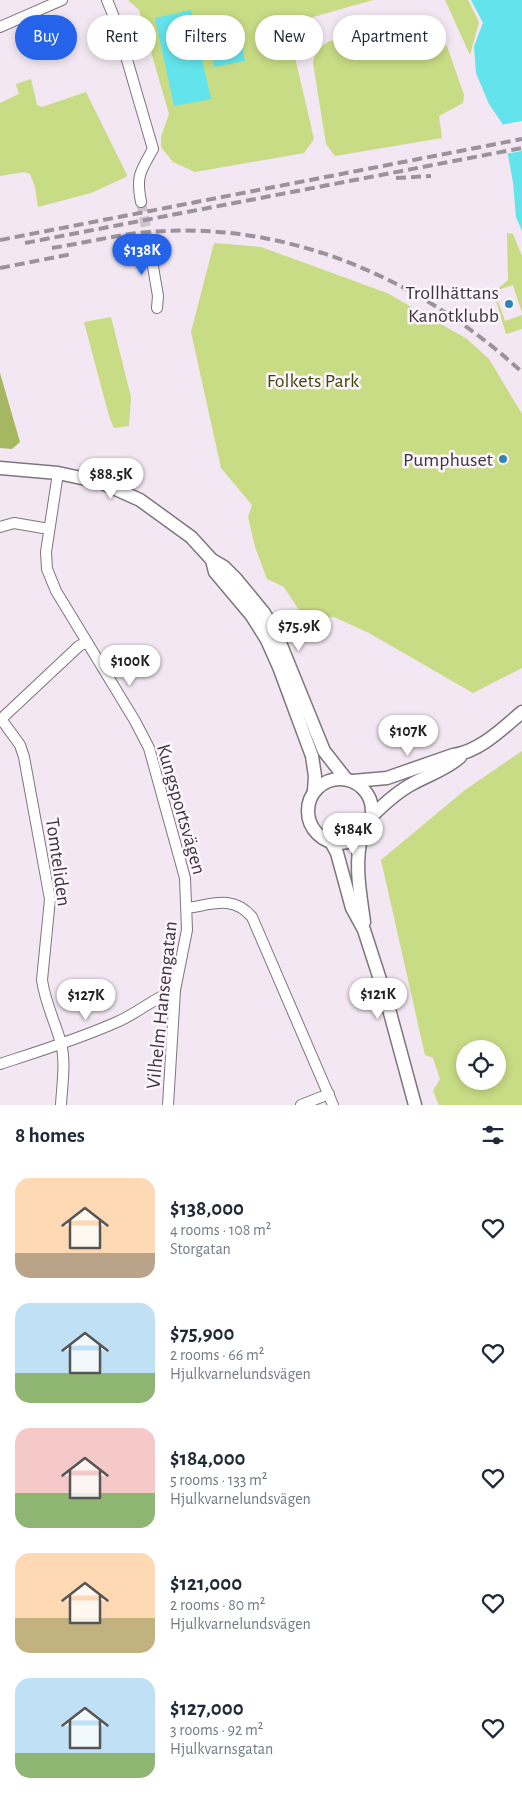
<!DOCTYPE html>
<meta charset="utf-8">
<style>
:root{--surface:#fff;--page:#f6f6f7;--text:#1f2937;--muted:#747a83;--accent:#2563eb}
body{margin:0;font-family:"Alegreya Sans",sans-serif;background:var(--page);color:var(--text);height:100vh;display:flex;flex-direction:column;font-size:19px;white-space:nowrap}
*{box-sizing:border-box;margin:0}
p{font-size:16px;color:var(--muted)}
.icon{flex:none;width:28px;height:28px;fill:none;stroke:currentColor;stroke-width:2;stroke-linecap:round;stroke-linejoin:round}
.map{position:relative;height:1105px;overflow:hidden}
.details{display:flex;flex-direction:column;background:var(--surface);flex:1}
.details>*{flex:none}
.hud{position:absolute;left:15px;top:15px;width:492px;height:45px;display:flex;gap:10px}
.fabs{position:absolute;left:456px;top:1040px;display:grid;gap:10px}
.fabs a{display:grid;place-items:center;width:50px;height:50px;border-radius:50%;background:var(--surface);box-shadow:0 2px 8px #0003;font-size:25px}
.price{position:absolute;translate:-50% -42px;padding:0 11px;border-radius:18px;background:#fff;color:#222;font-size:16px;line-height:32px;filter:drop-shadow(0 1px 2px #0008)}
.price::after{content:'';position:absolute;left:50%;top:30px;width:15px;height:11px;margin-left:-8px;background:inherit;clip-path:polygon(0 0,100% 0,50% 100%)}
.price.selected{background:var(--accent);color:#fff}
ul{padding:0;list-style:none}
li{display:flex;align-items:center;gap:15px;height:125px;padding:0 15px}
li span{display:grid;place-items:center;flex:none;width:140px;height:100px;border-radius:15px;color:#555}
li>.icon{margin-inline-start:auto}
span .icon{width:60px;height:60px;fill:#fffc;stroke-width:1}
li b{font-size:21px}
h2{display:flex;justify-content:space-between;align-items:center;height:60px;padding:0 15px;font-size:21px}
.tag{padding:0 18px;border-radius:22px;background:var(--surface);box-shadow:0 2px 8px #0003;font-size:18px;line-height:45px}
.tag.selected{background:var(--accent);color:#fff}
.map>svg:first-child{display:block}
.green{fill:#c8db85;fill-rule:evenodd}
.forest{fill:#a5b761}
.water{fill:#63e3eb}
.pier{fill:#f2e7f2}
.lines{fill:none;stroke-linecap:round;stroke-linejoin:round}
.minor-tunnel{stroke:#cdc4cd;stroke-width:10;stroke-dasharray:10 5;stroke-linecap:butt}
.minor-casing{stroke:#7e757e;stroke-width:12}
.tertiary-casing{stroke:#7e757e;stroke-width:15}
.minor{stroke:#fff;stroke-width:10}
.tertiary{stroke:#fff;stroke-width:12}
.rail{stroke:#9b939b;stroke-width:4;stroke-dasharray:10 5;stroke-linecap:butt}
.poi-dot{fill:#2d86b4;stroke:#fef5fe;stroke-width:2}
.labels{text-anchor:middle;stroke-width:5;stroke-linejoin:round;paint-order:stroke}
.poi-label{font-size:20px;fill:#3b373b;stroke:#fef5fe;text-anchor:end}
.park-label{font-size:20px;fill:#3e4805;stroke:#fef5fe}
.street-label{font-size:20px;fill:#3b373b;stroke:#fef5fe}
</style>
<div class="map">
<svg width="522" height="1105" viewBox="0 0 522 1105">
<rect width="100%" height="100%" fill="#f2e7f2"/>
<!-- green -->
<g class="green">
<path d="M 128,0 L 373,0 L 299,21 L 302,39 L 294,53 L 314,139 L 304,153 L 195,172 L 173,162 L 161,147 L 161,137 L 169,114 L 139,10 Z"/>
<path d="M 445,0 L 468,0 L 479,22 L 470,55 Z"/>
<path d="M 404,21 L 420,27 L 418,35 L 423,41 L 447,46 L 464,95 L 463,103 L 439,116 L 442,138 L 335,156 L 326,144 L 313,63 C 317,36 348,35 369,40 Z"/>
<path d="M 31,79 L 37,105 L 42,107 L 86,92 L 127,175 L 126,177 L 91,193 L 38,207 L 35,187 L 30,174 L 24,172 L 0,176 L 0,103 L 19,94 L 16,84 Z"/>
<path d="M 507,233 L 513,234 L 522,256 L 522,313 L 513,285 L 495,291 L 508,280 Z"/>
<path d="M 214,243 L 261,247 L 387,293 L 467,339 L 489,359 L 522,414 L 522,668 L 473,693 L 369,633 L 334,617 L 306,621 L 284,587 L 267,579 L 255,547 L 248,517 L 252,505 L 221,468 L 191,332 Z"/>
<path d="M 496,295 L 505,321 L 522,315 L 522,329 L 506,334 L 496,301 Z"/>
<path d="M 111,317 L 131,397 L 129,426 L 114,428 L 109,416 L 84,322 Z"/>
<path d="M 522,751 L 522,1105 L 439,1105 L 433,1091 L 440,1079 L 433,1058 L 425,1055 L 381,860 L 465,790 ZM 465,1049 L 498,1049 L 498,1081 L 465,1081 Z"/>
</g>
<!-- forest -->
<path class="forest" d="M 0,373 L 20,442 L 12,449 L 0,448 Z"/>
<!-- water -->
<g class="water">
<path d="M 471,0 L 522,0 L 522,231 L 516,217 L 513,182 L 502,123 L 489,104 L 476,73 L 474,46 L 483,23 Z"/>
<path d="M 191,10 L 211,99 L 174,106 L 155,18 Z"/>
<path d="M 240,36 L 245,61 L 214,67 L 210,41 Z"/>
</g>
<!-- pier -->
<path class="pier" d="M 522,121 L 522,151 L 505,154 L 500,125 Z"/>
<g class="lines">
<!-- minor-tunnel -->
<path class="minor-tunnel" d="M 141,202 L 149,243"/>
<!-- minor casing -->
<g class="minor-casing">
<g id="minor">
<path d="M 107,0 L 116,22 L 153,149 C 140,172 136,176 141,202"/>
<path d="M 0,27 L 62,0"/>
<path d="M 149,243 L 158,296 L 157,308"/>
<path d="M 58,473 L 46,552 L 47,569 L 56,591 L 135,721 L 149,748 L 185,878 L 187,930 L 175,990 L 168,1105"/>
<path d="M 0,527 L 14,523 L 49,529"/>
<path d="M 1,719 L 20,745 L 24,757 L 50,899 L 42,980 C 45,1002 55,1022 61,1043 C 66,1063 62,1085 61,1105"/>
<path d="M 0,720 L 79,646 L 87,642"/>
<path d="M 188,908 C 213,904 233,895 252,917 L 333,1105"/>
<path d="M 0,1064 C 40,1051 79,1039 117,1022 C 138,1013 154,998 175,990"/>
<path d="M 301,1105 L 329,1094"/>
</g>
</g>
<!-- tertiary casing -->
<g class="tertiary-casing">
<g id="tertiary">
<path d="M 0,468 L 58,473 L 100,482 L 140,500 L 191,537 L 212,560 L 224,567 L 236,579 L 264,613 L 276,633 L 324,751 L 346,779"/>
<path d="M 212,560 L 215,572 L 252,616 L 267,640 L 279,667 L 312,756 L 315,776 L 314,791"/>
<circle cx="340" cy="811" r="32"/>
<path d="M 353,781 L 387,778 L 453,755 C 479,752 502,729 522,712"/>
<path d="M 372,816 C 384,804 397,792 412,784 C 428,775 447,769 460,757"/>
<path d="M 362,834 C 354,864 360,892 364,922"/>
<path d="M 331,842 L 337,853 L 352,908 L 364,930 L 386,998 L 415,1105"/>
</g>
</g>
<!-- minor -->
<use href="#minor" class="minor"/>
<!-- tertiary -->
<use href="#tertiary" class="tertiary"/>
<!-- rail -->
<g class="rail">
<path d="M 396,178 L 431,176"/>
<path d="M 0,240 L 522,139"/>
<path d="M 25,243 L 522,148"/>
<path d="M 52,248 C 78,244 104,238 130,234 C 276,215 416,275 522,372"/>
<path d="M 0,268 L 72,254"/>
</g>
</g>
<!-- markers -->
<g class="poi-dot">
<circle cx="509" cy="304" r="5"/>
<circle cx="503" cy="459" r="5"/>
</g>
<g class="labels">
<!-- poi labels -->
<g class="poi-label">
<text x="499" y="299">Trollhättans<tspan x="499" dy="23">Kanotklubb</tspan></text>
<text x="493" y="466">Pumphuset</text>
</g>
<!-- park labels -->
<g class="park-label">
<text x="313" y="387">Folkets Park</text>
</g>
<!-- street labels -->
<g class="street-label">
<text transform="translate(182 809) rotate(74)" y="7">Kungsportsvägen</text>
<text transform="translate(59 862) rotate(82)" y="7">Tomteliden</text>
<text transform="translate(161 1005) rotate(-84)" y="7">Vilhelm Hansengatan</text>
</g>
</g>
</svg>
<div class="fabs">
<a><svg class="icon" aria-label="locate" viewBox="0 0 24 24"><circle cx="12" cy="12" r="6"/><path d="M12 2v4M12 18v4M2 12h4M18 12h4"/></svg></a>
</div>
<b class="price selected" style="left:142px;top:276px">$138K</b>
<b class="price" style="left:111px;top:500px">$88.5K</b>
<b class="price" style="left:299px;top:652px">$75.9K</b>
<b class="price" style="left:130px;top:687px">$100K</b>
<b class="price" style="left:408px;top:757px">$107K</b>
<b class="price" style="left:353px;top:855px">$184K</b>
<b class="price" style="left:378px;top:1020px">$121K</b>
<b class="price" style="left:86px;top:1021px">$127K</b>
<div class="hud">
<a class="tag selected">Buy</a>
<a class="tag">Rent</a>
<a class="tag">Filters</a>
<a class="tag">New</a>
<a class="tag">Apartment</a>
</div>
</div>
<section class="details">
<h2>8 homes<svg class="icon" aria-label="filters" viewBox="0 0 24 24"><path d="M4 7h16M4 17h16"/><circle cx="9" cy="7" r="2"/><circle cx="15" cy="17" r="2"/></svg></h2>
<ul>
<li><span style="background:linear-gradient(#ffd9b3 75%,#b9a48a 0)"><svg class="icon" aria-label="home" viewBox="0 0 24 24"><path d="M3 11l9-7 9 7M6 9v11h12V9"/></svg></span><div><b>$138,000</b><p>4 rooms · 108 m²</p><p>Storgatan</p></div><svg class="icon" aria-label="heart" viewBox="0 0 24 24"><path d="M12 20l-8-8c-3-5 5-10 8-4 3-6 11-1 8 4z"/></svg></li>
<li><span style="background:linear-gradient(#bfe0f5 70%,#8fb573 0)"><svg class="icon" aria-label="home" viewBox="0 0 24 24"><path d="M3 11l9-7 9 7M6 9v11h12V9"/></svg></span><div><b>$75,900</b><p>2 rooms · 66 m²</p><p>Hjulkvarnelundsvägen</p></div><svg class="icon" aria-label="heart" viewBox="0 0 24 24"><path d="M12 20l-8-8c-3-5 5-10 8-4 3-6 11-1 8 4z"/></svg></li>
<li><span style="background:linear-gradient(#f6c9c9 65%,#8fb573 0)"><svg class="icon" aria-label="home" viewBox="0 0 24 24"><path d="M3 11l9-7 9 7M6 9v11h12V9"/></svg></span><div><b>$184,000</b><p>5 rooms · 133 m²</p><p>Hjulkvarnelundsvägen</p></div><svg class="icon" aria-label="heart" viewBox="0 0 24 24"><path d="M12 20l-8-8c-3-5 5-10 8-4 3-6 11-1 8 4z"/></svg></li>
<li><span style="background:linear-gradient(#ffd9b3 65%,#c2b280 0)"><svg class="icon" aria-label="home" viewBox="0 0 24 24"><path d="M3 11l9-7 9 7M6 9v11h12V9"/></svg></span><div><b>$121,000</b><p>2 rooms · 80 m²</p><p>Hjulkvarnelundsvägen</p></div><svg class="icon" aria-label="heart" viewBox="0 0 24 24"><path d="M12 20l-8-8c-3-5 5-10 8-4 3-6 11-1 8 4z"/></svg></li>
<li><span style="background:linear-gradient(#bfe0f5 75%,#8fb573 0)"><svg class="icon" aria-label="home" viewBox="0 0 24 24"><path d="M3 11l9-7 9 7M6 9v11h12V9"/></svg></span><div><b>$127,000</b><p>3 rooms · 92 m²</p><p>Hjulkvarnsgatan</p></div><svg class="icon" aria-label="heart" viewBox="0 0 24 24"><path d="M12 20l-8-8c-3-5 5-10 8-4 3-6 11-1 8 4z"/></svg></li>
</ul>
</section>
